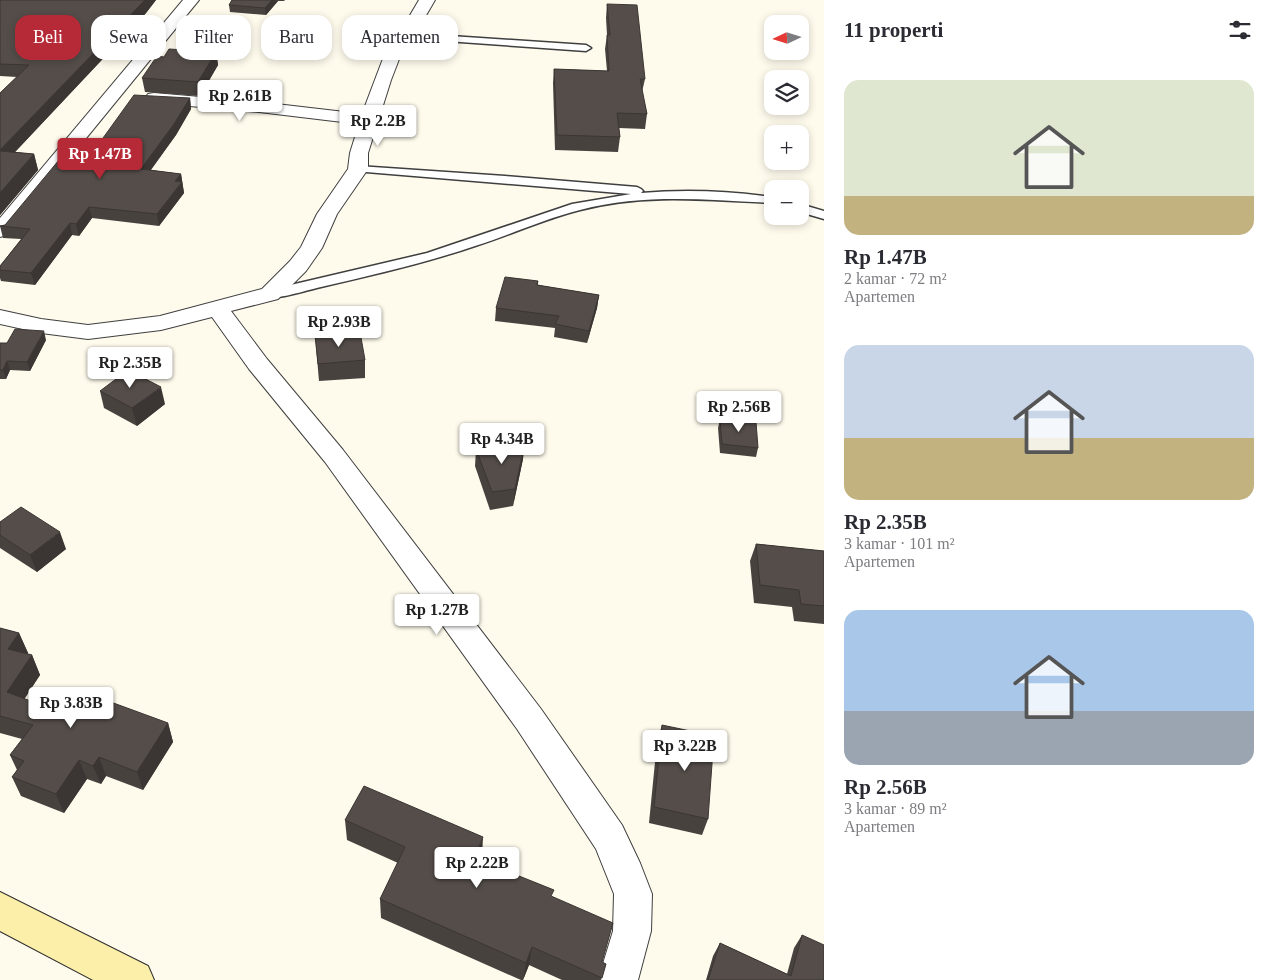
<!DOCTYPE html>
<html lang="id">
<meta charset="utf-8">
<style>
:root{--surface:#fff;--page:#f2f2f3;--text:#2b2b33;--muted:#7c7c81;--accent:#b62a37}
body{margin:0;font-family:Georgia,serif;background:var(--page);color:var(--text);height:100vh;display:flex;flex-direction:column;font-size:19px;white-space:nowrap}
*{box-sizing:border-box;margin:0}
p{font-size:16px;color:var(--muted)}
.icon{flex:none;width:28px;height:28px;fill:none;stroke:currentColor;stroke-width:2;stroke-linecap:round;stroke-linejoin:round}
.map{position:relative;flex:1;overflow:hidden}
.panel{display:flex;flex-direction:column;background:var(--surface);width:450px}
.panel>*{flex:none}
.guide{position:absolute;left:15px;top:15px;width:475px;height:45px;display:flex;gap:10px}
.needle{width:32px;rotate:266deg}
.fabs{position:absolute;left:764px;top:15px;display:grid;gap:10px}
.fabs a{display:grid;place-items:center;width:45px;height:45px;border-radius:10px;background:var(--surface);box-shadow:0 2px 8px #0003;font-size:25px}
.price{position:absolute;translate:-50% -42px;padding:0 11px;border-radius:5px;background:#fff;color:#222;font-size:16px;line-height:32px;filter:drop-shadow(0 1px 2px #0008)}
.price::after{content:'';position:absolute;left:50%;top:30px;width:15px;height:11px;margin-left:-8px;background:inherit;clip-path:polygon(0 0,100% 0,50% 100%)}
.price.selected{background:var(--accent);color:#fff}
ul{padding:0;list-style:none}
li{display:grid;align-content:center;gap:10px;height:265px;padding:0 20px}
li span{display:grid;place-items:center;height:155px;border-radius:15px;color:#555}
li>.icon{margin-inline-start:auto}
span .icon{width:90px;height:90px;fill:#fffc;stroke-width:1}
li b{font-size:21px}
h2{display:flex;justify-content:space-between;align-items:center;height:60px;padding:0 20px;font-size:21px}
.pill{padding:0 18px;border-radius:15px;background:var(--surface);box-shadow:0 2px 8px #0003;font-size:18px;line-height:45px}
.pill.selected{background:var(--accent);color:#fff}
main{display:flex;flex:1;min-height:0}
.map>svg:first-child{display:block}
.lines{fill:none;stroke-linecap:round;stroke-linejoin:round}
.lane-casing{stroke:#3f3f3f;stroke-width:3}
.street-casing{stroke:#3f3f3f;stroke-width:2}
.secondary-casing{stroke:#2e2e2e;stroke-width:2}
.lane{fill:#fff;fill-rule:evenodd}
.street{fill:#fff;fill-rule:evenodd}
.secondary{fill:#fbefaa;fill-rule:evenodd}
.wall{fill:#48423f}
.shaded-wall{fill:#3b3633}
.building{fill:#544d49;stroke:#3b3633}
</style>
<main>
<div class="map">
<svg width="824" height="980" viewBox="0 0 824 980">
<rect width="100%" height="100%" fill="#fefaec"/>
<g class="lines">
<!-- lane casing -->
<g class="lane-casing">
<g id="lane">
<path d="M 406,33 L 586,45 L 591,48 L 586,51 L 403,38 L 401,36 Z"/>
<path d="M 358,166 L 505,176 L 637,187 L 641,189 L 643,191 L 641,193 C 685,189 729,191 772,197 L 772,203 C 708,200 644,193 580,210 C 544,219 510,235 475,246 C 425,263 373,275 321,287 C 307,290 278,300 265,297 L 263,294 L 265,291 L 427,253 L 572,204 L 631,194 L 354,171 L 352,169 Z"/>
<path d="M 800,204 L 824,211 L 824,219 L 800,212 Z"/>
</g>
</g>
<!-- street casing -->
<g class="street-casing">
<g id="street">
<path d="M 183,0 L 199,0 L 7,235 L 0,237 L 0,218 Z"/>
<path d="M 419,0 L 435,0 L 414,36 L 403,49 L 391,80 L 368,153 L 368,169 L 337,214 L 322,248 L 306,271 L 278,299 L 231,311 L 267,359 L 343,450 L 541,709 L 622,825 L 640,863 L 652,894 L 651,931 L 638,980 L 598,980 L 613,931 L 614,894 L 596,849 L 517,729 L 325,462 L 249,369 L 212,317 L 161,330 L 88,339 L 41,333 L 0,324 L 0,310 L 41,319 L 88,325 L 160,316 L 262,289 L 290,261 L 301,247 L 317,214 L 348,169 L 350,153 L 359,124 L 259,112 L 154,103 L 148,102 L 145,98 L 148,94 L 154,93 L 259,102 L 362,114 L 387,48 L 399,34 Z"/>
</g>
</g>
<!-- secondary casing -->
<g class="secondary-casing">
<path id="secondary" d="M 0,892 L 148,966 L 154,980 L 93,980 L 0,931 Z"/>
</g>
<!-- lane -->
<use href="#lane" class="lane"/>
<!-- street -->
<use href="#street" class="street"/>
<!-- secondary -->
<use href="#secondary" class="secondary"/>
</g>
<!-- wall -->
<g class="wall">
<path d="M 0,0 L 156,0 L 146,13 L 15,152 L 34,154 L 38,170 L 0,215 L 0,93 L 17,77 L 0,76 Z"/>
<path d="M 232,0 L 285,0 L 284,1 L 278,1 L 266,15 L 230,12 L 229,5 Z"/>
<path d="M 607,4 L 645,79 L 642,92 L 647,114 L 645,129 L 619,128 L 620,137 L 618,152 L 555,150 L 553,83 L 554,69 L 607,71 L 605,49 L 607,35 L 606,18 Z"/>
<path d="M 216,52 L 218,65 L 200,96 L 145,92 L 142,78 L 164,57 Z"/>
<path d="M 190,98 L 191,109 L 176,135 L 151,170 L 181,174 L 184,193 L 159,226 L 92,218 L 79,236 L 72,235 L 35,285 L 1,281 L 0,278 L 0,266 L 21,239 L 3,238 L 0,226 L 5,225 L 85,163 Z"/>
<path d="M 538,281 L 538,285 L 599,295 L 597,308 L 587,343 L 554,337 L 555,328 L 495,321 L 496,308 Z"/>
<path d="M 315,335 L 365,360 L 365,378 L 319,381 Z"/>
<path d="M 46,340 L 30,371 L 10,370 L 6,379 L 0,379 L 0,343 L 7,343 Z"/>
<path d="M 100,391 L 165,404 L 137,426 L 104,408 Z"/>
<path d="M 720,419 L 758,448 L 756,457 L 720,453 L 718,428 Z"/>
<path d="M 476,449 L 523,459 L 513,506 L 490,510 L 475,466 Z"/>
<path d="M 0,522 L 66,549 L 37,572 L 0,548 Z"/>
<path d="M 756,544 L 824,551 L 824,624 L 794,621 L 792,607 L 754,603 L 750,561 Z"/>
<path d="M 0,628 L 19,633 L 28,653 L 27,654 L 32,655 L 40,675 L 24,699 L 62,713 L 168,723 L 173,742 L 143,790 L 106,776 L 101,784 L 87,779 L 64,813 L 21,796 L 12,777 L 17,770 L 10,755 L 22,739 L 0,733 Z"/>
<path d="M 662,725 L 708,819 L 702,835 L 649,823 L 657,742 Z"/>
<path d="M 345,820 L 482,857 L 480,860 L 552,897 L 602,962 L 606,964 L 601,980 L 562,980 L 529,965 L 523,980 L 521,980 L 381,918 L 380,899 L 398,863 L 347,840 Z"/>
<path d="M 802,935 L 824,980 L 706,980 L 713,956 L 720,943 L 787,974 L 794,948 Z"/>
</g>
<!-- shaded-wall -->
<g class="shaded-wall">
<path d="M 145,0 L 156,0 L 146,13 L 0,168 L 0,150 Z"/>
<path d="M 272,0 L 278,1 L 266,15 L 265,8 Z"/>
<path d="M 216,52 L 218,65 L 200,96 L 198,82 Z"/>
<path d="M 190,98 L 191,109 L 176,135 L 143,180 L 141,169 Z"/>
<path d="M 34,154 L 38,170 L 0,215 L 0,193 Z"/>
<path d="M 181,174 L 184,193 L 159,226 L 157,214 L 175,181 Z"/>
<path d="M 89,207 L 92,218 L 79,236 L 76,224 Z"/>
<path d="M 70,223 L 72,235 L 35,285 L 31,273 Z"/>
<path d="M 599,295 L 597,308 L 587,343 L 589,331 Z"/>
<path d="M 44,331 L 46,340 L 30,371 L 27,362 Z"/>
<path d="M 7,361 L 10,370 L 6,379 L 3,370 Z"/>
<path d="M 161,387 L 165,404 L 137,426 L 132,408 Z"/>
<path d="M 525,442 L 523,459 L 513,506 L 515,489 Z"/>
<path d="M 60,532 L 66,549 L 37,572 L 30,555 Z"/>
<path d="M 19,633 L 28,653 L 16,668 L 8,649 Z"/>
<path d="M 32,655 L 40,675 L 16,712 L 7,692 Z"/>
<path d="M 168,723 L 173,742 L 143,790 L 137,772 Z"/>
<path d="M 99,757 L 106,776 L 101,784 L 93,766 Z"/>
<path d="M 79,760 L 87,779 L 64,813 L 56,794 Z"/>
<path d="M 483,837 L 482,857 L 473,877 L 474,858 Z"/>
<path d="M 532,947 L 529,965 L 523,980 L 526,963 Z"/>
</g>
<!-- building -->
<g class="building">
<path d="M 0,0 L 145,0 L 0,150 L 0,93 L 29,65 L 0,64 Z"/>
<path d="M 232,0 L 272,0 L 265,8 L 229,5 Z"/>
<path d="M 607,4 L 637,5 L 645,79 L 640,79 L 647,114 L 617,113 L 620,137 L 557,135 L 554,69 L 609,71 L 607,35 L 610,35 Z"/>
<path d="M 169,49 L 216,52 L 198,82 L 142,78 L 157,56 L 164,57 Z"/>
<path d="M 134,95 L 190,98 L 174,124 L 141,169 L 181,174 L 175,181 L 182,182 L 157,214 L 89,207 L 76,224 L 70,223 L 31,273 L 0,270 L 0,266 L 30,229 L 0,226 L 5,225 L 59,160 L 85,163 Z"/>
<path d="M 0,151 L 34,154 L 0,193 Z"/>
<path d="M 505,277 L 538,281 L 537,285 L 599,295 L 589,331 L 555,324 L 559,316 L 496,308 Z"/>
<path d="M 15,329 L 44,331 L 27,362 L 7,361 L 3,370 L 0,370 L 0,343 L 7,343 Z"/>
<path d="M 360,332 L 365,360 L 318,364 L 315,335 Z"/>
<path d="M 128,370 L 161,387 L 132,408 L 100,391 Z"/>
<path d="M 720,419 L 756,422 L 758,448 L 722,444 Z"/>
<path d="M 525,442 L 515,489 L 492,492 L 476,449 Z"/>
<path d="M 21,507 L 60,532 L 30,555 L 0,535 L 0,522 Z"/>
<path d="M 756,544 L 824,551 L 824,606 L 801,604 L 799,590 L 760,585 Z"/>
<path d="M 0,628 L 19,633 L 8,649 L 32,655 L 7,692 L 62,713 L 78,690 L 168,723 L 137,772 L 99,757 L 93,766 L 79,760 L 56,794 L 12,777 L 24,761 L 10,755 L 33,725 L 0,716 Z"/>
<path d="M 662,725 L 714,736 L 708,819 L 654,807 Z"/>
<path d="M 364,786 L 483,837 L 474,858 L 554,890 L 551,896 L 613,923 L 602,962 L 606,964 L 602,978 L 532,947 L 526,963 L 380,899 L 405,847 L 345,820 Z"/>
<path d="M 802,935 L 824,945 L 824,980 L 708,980 L 720,943 L 791,976 Z"/>
</g>
</svg>
<div class="fabs">
<a><svg class="needle" viewBox="-14 -14 28 28"><path d="M0-13l5 13h-10z" fill="#e53935"/><path d="M0 13l5-13h-10z" fill="#7c7c81"/></svg></a>
<a><svg class="icon" aria-label="layers" viewBox="0 0 24 24"><path d="M12 4l9 5-9 5-9-5zM3 14l9 5 9-5"/></svg></a>
<a>+</a>
<a>−</a>
</div>
<b class="price" style="left:240px;top:122px">Rp 2.61B</b>
<b class="price" style="left:378px;top:147px">Rp 2.2B</b>
<b class="price selected" style="left:100px;top:180px">Rp 1.47B</b>
<b class="price" style="left:339px;top:348px">Rp 2.93B</b>
<b class="price" style="left:130px;top:389px">Rp 2.35B</b>
<b class="price" style="left:739px;top:433px">Rp 2.56B</b>
<b class="price" style="left:502px;top:465px">Rp 4.34B</b>
<b class="price" style="left:437px;top:636px">Rp 1.27B</b>
<b class="price" style="left:71px;top:729px">Rp 3.83B</b>
<b class="price" style="left:685px;top:772px">Rp 3.22B</b>
<b class="price" style="left:477px;top:889px">Rp 2.22B</b>
<div class="guide">
<a class="pill selected">Beli</a>
<a class="pill">Sewa</a>
<a class="pill">Filter</a>
<a class="pill">Baru</a>
<a class="pill">Apartemen</a>
</div>
</div>
<section class="panel">
<h2>11 properti<svg class="icon" aria-label="filters" viewBox="0 0 24 24"><path d="M4 7h16M4 17h16"/><circle cx="9" cy="7" r="2"/><circle cx="15" cy="17" r="2"/></svg></h2>
<ul>
<li><span style="background:linear-gradient(#dfe7d0 75%,#c2b280 0)"><svg class="icon" aria-label="home" viewBox="0 0 24 24"><path d="M3 11l9-7 9 7M6 9v11h12V9"/></svg></span><div><b>Rp 1.47B</b><p>2 kamar · 72 m²</p><p>Apartemen</p></div></li>
<li><span style="background:linear-gradient(#c9d6e8 60%,#c2b280 0)"><svg class="icon" aria-label="home" viewBox="0 0 24 24"><path d="M3 11l9-7 9 7M6 9v11h12V9"/></svg></span><div><b>Rp 2.35B</b><p>3 kamar · 101 m²</p><p>Apartemen</p></div></li>
<li><span style="background:linear-gradient(#a9c7e8 65%,#9aa5b1 0)"><svg class="icon" aria-label="home" viewBox="0 0 24 24"><path d="M3 11l9-7 9 7M6 9v11h12V9"/></svg></span><div><b>Rp 2.56B</b><p>3 kamar · 89 m²</p><p>Apartemen</p></div></li>
</ul>
</section>
</main>
